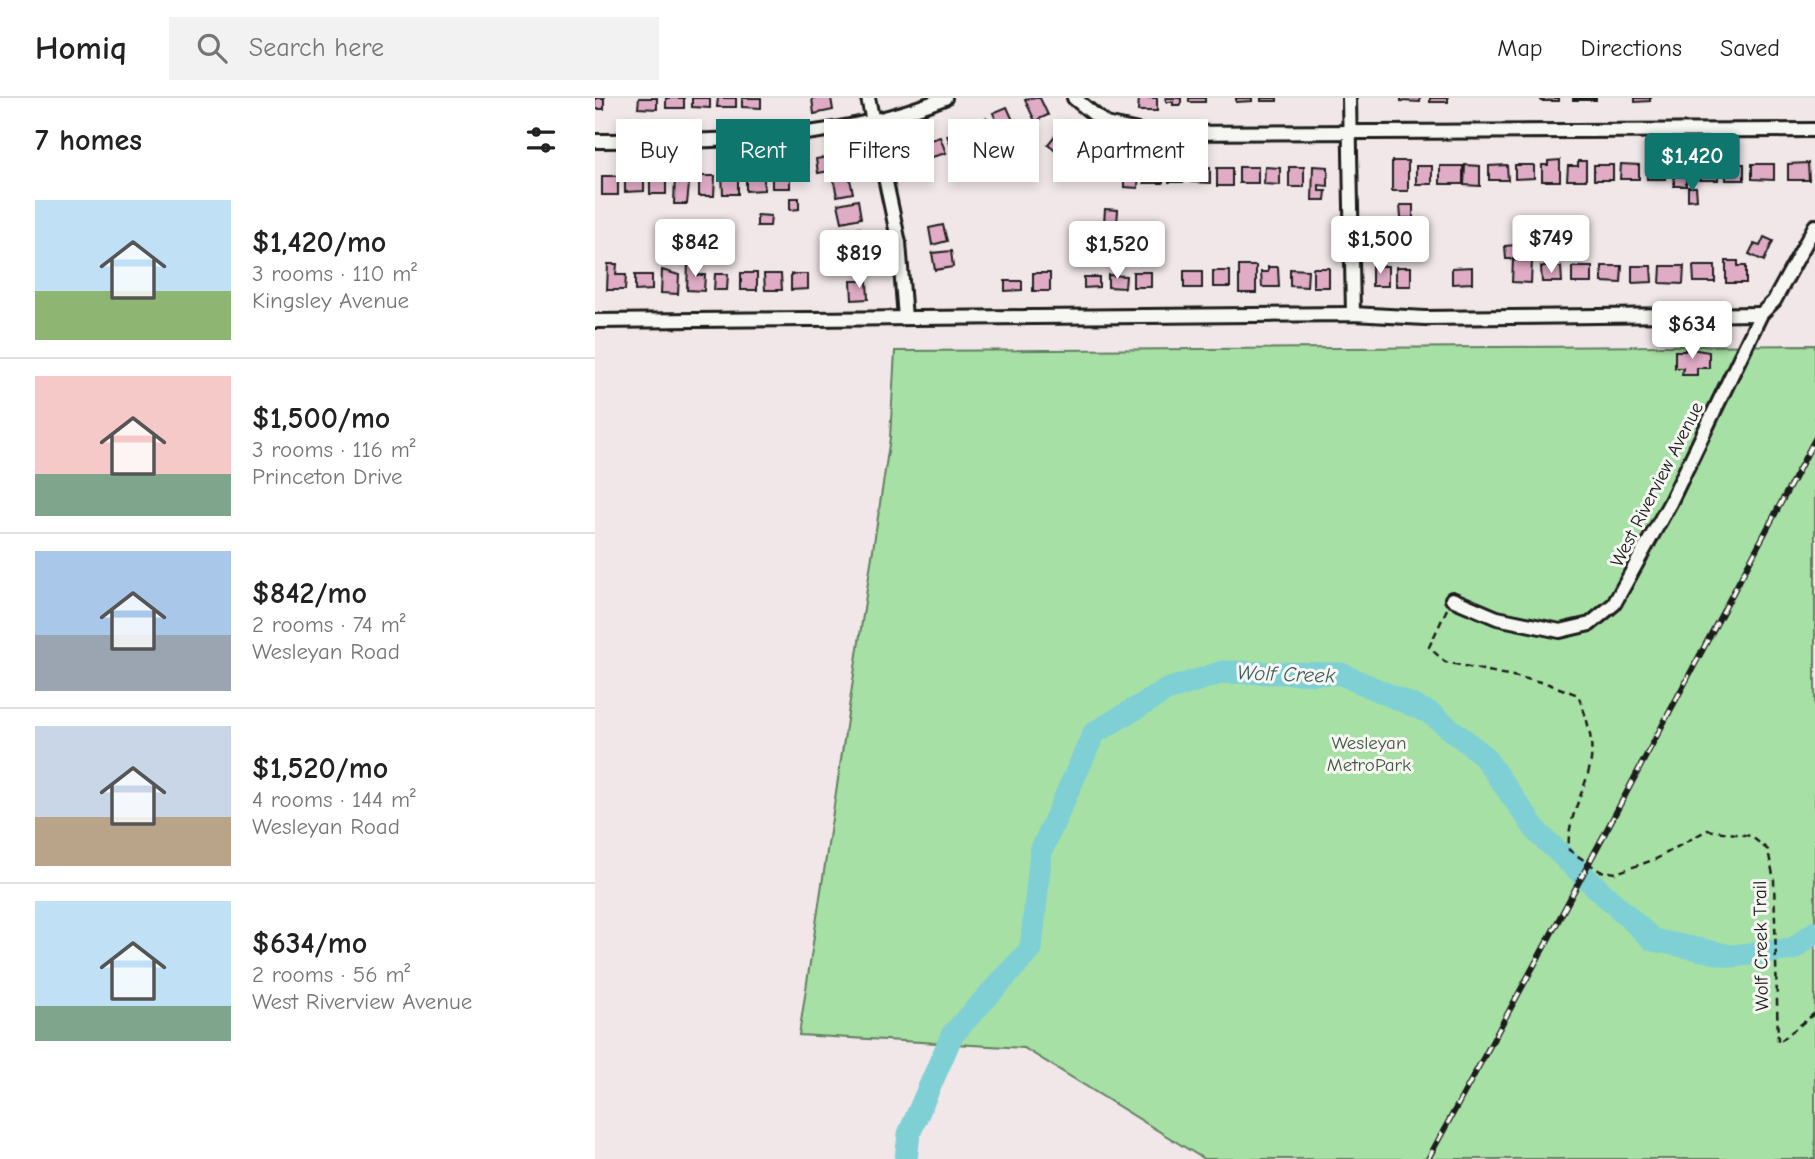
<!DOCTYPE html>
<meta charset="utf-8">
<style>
:root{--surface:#fff;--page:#f2f2f2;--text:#222;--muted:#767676;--line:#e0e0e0;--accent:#0f766e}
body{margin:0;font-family:"Comic Neue",sans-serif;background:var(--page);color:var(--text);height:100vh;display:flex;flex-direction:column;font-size:26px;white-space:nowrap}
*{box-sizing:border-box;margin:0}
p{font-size:23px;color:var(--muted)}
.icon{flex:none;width:38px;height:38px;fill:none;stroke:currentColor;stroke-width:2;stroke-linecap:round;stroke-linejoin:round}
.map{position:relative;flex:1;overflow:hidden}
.sheet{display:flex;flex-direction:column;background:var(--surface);width:595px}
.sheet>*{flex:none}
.hud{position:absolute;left:21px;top:21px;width:665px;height:63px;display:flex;gap:14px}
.price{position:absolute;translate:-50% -60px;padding:0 16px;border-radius:7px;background:#fff;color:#222;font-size:23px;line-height:46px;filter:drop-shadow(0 2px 4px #0008)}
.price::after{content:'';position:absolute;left:50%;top:42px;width:21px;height:16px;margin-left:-10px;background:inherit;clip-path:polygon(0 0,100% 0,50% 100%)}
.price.active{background:var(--accent);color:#fff}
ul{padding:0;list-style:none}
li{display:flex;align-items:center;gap:21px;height:175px;padding:0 35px}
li+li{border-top:2px solid var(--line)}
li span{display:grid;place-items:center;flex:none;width:196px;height:140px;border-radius:0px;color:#555}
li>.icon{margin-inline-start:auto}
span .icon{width:84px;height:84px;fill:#fffc;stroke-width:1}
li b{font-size:30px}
h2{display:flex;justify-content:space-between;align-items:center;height:84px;padding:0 35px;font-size:30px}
.pill{padding:0 24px;border-radius:0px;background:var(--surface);box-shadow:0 4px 10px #0003;font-size:24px;line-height:63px}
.pill.active{background:var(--accent);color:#fff}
header{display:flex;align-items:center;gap:42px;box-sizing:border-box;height:98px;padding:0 35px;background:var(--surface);border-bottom:2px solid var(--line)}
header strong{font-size:33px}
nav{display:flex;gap:38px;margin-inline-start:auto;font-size:24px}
.search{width:490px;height:63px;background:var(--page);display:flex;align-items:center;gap:18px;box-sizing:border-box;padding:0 24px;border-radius:0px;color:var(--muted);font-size:26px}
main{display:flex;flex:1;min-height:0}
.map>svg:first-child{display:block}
.green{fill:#a7e0a5;stroke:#627e60;stroke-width:2}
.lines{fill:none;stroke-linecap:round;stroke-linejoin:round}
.river{stroke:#7fd0d5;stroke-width:23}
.building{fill:#dfabc5;stroke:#1c1c1c;stroke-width:2}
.street-casing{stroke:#1c1c1c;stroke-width:18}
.path{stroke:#1c1c1c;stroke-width:2.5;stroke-dasharray:7 5;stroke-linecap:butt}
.street{stroke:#f6f6f2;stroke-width:12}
.rail-casing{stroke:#1c1c1c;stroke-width:6}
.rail{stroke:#f6f6f2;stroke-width:3.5;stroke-dasharray:10;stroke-linecap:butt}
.labels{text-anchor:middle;stroke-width:6;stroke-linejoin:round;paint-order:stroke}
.street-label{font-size:19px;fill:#1c1c1c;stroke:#f6f6f2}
.park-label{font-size:19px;fill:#465745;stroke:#f6f6f2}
.water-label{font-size:21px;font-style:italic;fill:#3f5b5d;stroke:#f6f6f2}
</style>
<header>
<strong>Homiq</strong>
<div class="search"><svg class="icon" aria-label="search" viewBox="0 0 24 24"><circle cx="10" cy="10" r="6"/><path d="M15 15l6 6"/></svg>Search here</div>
<nav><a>Map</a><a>Directions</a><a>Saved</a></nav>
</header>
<main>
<section class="sheet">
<h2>7 homes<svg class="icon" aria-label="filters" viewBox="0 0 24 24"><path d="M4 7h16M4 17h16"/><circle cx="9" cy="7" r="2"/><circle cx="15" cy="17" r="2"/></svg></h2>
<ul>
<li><span style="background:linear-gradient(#bfe0f5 65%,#8fb573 0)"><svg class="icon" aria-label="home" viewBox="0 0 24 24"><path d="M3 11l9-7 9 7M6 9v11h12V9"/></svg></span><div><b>$1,420/mo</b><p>3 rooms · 110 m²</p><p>Kingsley Avenue</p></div></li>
<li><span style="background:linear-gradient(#f6c9c9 70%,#7fa58c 0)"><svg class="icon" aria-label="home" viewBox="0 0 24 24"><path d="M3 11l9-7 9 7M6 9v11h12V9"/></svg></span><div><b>$1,500/mo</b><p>3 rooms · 116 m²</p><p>Princeton Drive</p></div></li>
<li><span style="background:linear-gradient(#a9c7e8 60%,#9aa5b1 0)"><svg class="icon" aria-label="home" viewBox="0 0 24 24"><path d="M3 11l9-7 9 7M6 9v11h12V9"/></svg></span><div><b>$842/mo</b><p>2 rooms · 74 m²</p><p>Wesleyan Road</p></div></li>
<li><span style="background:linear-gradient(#c9d6e8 65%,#b9a48a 0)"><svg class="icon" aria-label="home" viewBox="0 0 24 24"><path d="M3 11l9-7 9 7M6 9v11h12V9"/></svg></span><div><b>$1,520/mo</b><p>4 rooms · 144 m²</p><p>Wesleyan Road</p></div></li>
<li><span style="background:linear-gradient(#bfe0f5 75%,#7fa58c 0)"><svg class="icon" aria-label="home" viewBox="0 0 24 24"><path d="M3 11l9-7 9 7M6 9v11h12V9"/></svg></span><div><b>$634/mo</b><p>2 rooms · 56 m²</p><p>West Riverview Avenue</p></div></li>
</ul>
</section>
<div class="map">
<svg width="1220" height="1061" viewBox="0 0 1220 1061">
<rect width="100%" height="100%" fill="#f1e7e9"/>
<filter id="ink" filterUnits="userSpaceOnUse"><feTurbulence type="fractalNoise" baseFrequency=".0143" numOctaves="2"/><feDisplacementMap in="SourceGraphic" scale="14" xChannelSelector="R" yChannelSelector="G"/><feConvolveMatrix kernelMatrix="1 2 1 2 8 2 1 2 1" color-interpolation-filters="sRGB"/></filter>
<g filter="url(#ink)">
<!-- green -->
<path class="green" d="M 1220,247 L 1220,1061 L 609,1061 L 429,950 L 204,937 L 295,340 L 300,253 Z"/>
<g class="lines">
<!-- river -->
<path class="river" d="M 311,1061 L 314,1036 L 357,937 L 436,851 L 446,753 L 499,635 L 572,592 L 628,574 L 746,576 L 835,615 L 887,656 L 944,736 L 1058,842 L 1137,858 L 1198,851 L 1220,834"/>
</g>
<!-- building -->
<g class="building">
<rect x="0" y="0" width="9" height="11"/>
<path d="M 44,0 L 62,0 L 62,11 L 43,10 Z"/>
<rect x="71" y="0" width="18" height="10"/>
<path d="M 97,0 L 115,0 L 115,10 L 97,9 Z"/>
<path d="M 123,0 L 141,0 L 141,9 L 122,9 Z"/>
<path d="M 147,0 L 166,0 L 166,10 L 147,9 Z"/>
<path d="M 217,0 L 236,0 L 238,12 L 219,16 Z"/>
<path d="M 435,0 L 445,0 L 453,17 L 440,23 L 430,2 Z"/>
<path d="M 544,0 L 562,0 L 562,13 L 543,13 Z"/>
<path d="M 571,0 L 586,0 L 586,7 L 578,7 L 578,4 L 571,4 Z"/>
<rect x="594" y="0" width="16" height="4"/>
<path d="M 641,0 L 657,0 L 657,3 L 641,4 Z"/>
<rect x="666" y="0" width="16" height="3"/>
<path d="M 806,0 L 825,0 L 825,4 L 806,3 Z"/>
<rect x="835" y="0" width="18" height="4"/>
<rect x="946" y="0" width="18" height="3"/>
<rect x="978" y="0" width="23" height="2"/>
<path d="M 1040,0 L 1055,0 L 1055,3 L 1040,4 Z"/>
<path d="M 412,9 L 421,29 L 407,35 L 398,15 Z"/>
<path d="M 391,20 L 397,35 L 380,42 L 374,27 Z"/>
<path d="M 369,31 L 374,45 L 357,51 L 352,37 Z"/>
<path d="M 463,34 L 480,47 L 469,59 L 453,46 Z"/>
<path d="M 345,39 L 351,55 L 333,60 L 328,44 Z"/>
<path d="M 318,43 L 320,49 L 326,47 L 332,72 L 320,75 L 319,70 L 312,71 L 306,46 Z"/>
<path d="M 249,56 L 251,70 L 223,75 L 221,61 Z"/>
<path d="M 965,62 L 965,83 L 947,83 L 947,67 L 953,67 L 953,63 Z"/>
<rect x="797" y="63" width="16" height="30"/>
<path d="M 983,63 L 991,63 L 991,82 L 972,82 L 973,68 L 983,68 Z"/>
<path d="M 529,65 L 544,65 L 543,90 L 529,89 Z"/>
<rect x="1052" y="65" width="18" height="16"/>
<path d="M 1104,65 L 1123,66 L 1123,82 L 1104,82 Z"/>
<path d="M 1213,65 L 1214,82 L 1193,82 L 1193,66 Z"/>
<path d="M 1026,66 L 1044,67 L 1044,81 L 1025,81 Z"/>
<path d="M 1079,66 L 1097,66 L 1097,82 L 1091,82 L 1091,88 L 1079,88 Z"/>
<rect x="1131" y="66" width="18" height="16"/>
<path d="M 1157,66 L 1179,66 L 1179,82 L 1157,81 Z"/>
<rect x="574" y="67" width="14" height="17"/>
<path d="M 870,67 L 885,68 L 885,88 L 869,87 Z"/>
<path d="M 912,67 L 913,82 L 894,82 L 894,68 Z"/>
<path d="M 920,67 L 939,67 L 939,80 L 920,81 Z"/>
<rect x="999" y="67" width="19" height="15"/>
<path d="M 718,68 L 733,69 L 733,88 L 724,87 L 724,93 L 731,93 L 730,102 L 717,102 Z"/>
<rect x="821" y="68" width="16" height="18"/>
<rect x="845" y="68" width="23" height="18"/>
<path d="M 597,69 L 615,70 L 615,85 L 596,84 Z"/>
<rect x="644" y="69" width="19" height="16"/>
<path d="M 670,69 L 685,70 L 685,87 L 669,86 Z"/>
<rect x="694" y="69" width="15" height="20"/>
<rect x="549" y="70" width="19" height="15"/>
<rect x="622" y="70" width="15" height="18"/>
<rect x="177" y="75" width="18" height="15"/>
<path d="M 151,76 L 169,76 L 169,92 L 151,93 Z"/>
<path d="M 80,77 L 95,77 L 92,106 L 79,106 Z"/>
<path d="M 127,77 L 143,77 L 143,96 L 128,96 Z"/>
<path d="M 254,77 L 258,95 L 242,98 L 238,80 Z"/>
<rect x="7" y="78" width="16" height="19"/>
<path d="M 30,78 L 49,78 L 49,93 L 30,94 Z"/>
<rect x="55" y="78" width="16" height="18"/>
<path d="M 104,78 L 120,78 L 119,98 L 104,98 Z"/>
<path d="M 1093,89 L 1101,89 L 1102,101 L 1093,102 Z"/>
<path d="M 195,100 L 204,100 L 204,111 L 195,112 Z"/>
<path d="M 263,102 L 266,120 L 247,124 L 243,106 Z"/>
<path d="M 805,107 L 818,107 L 818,120 L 806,120 Z"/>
<path d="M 510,111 L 523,112 L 522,126 L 509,125 Z"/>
<path d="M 162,117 L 176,118 L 175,128 L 162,128 Z"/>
<path d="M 348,127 L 352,143 L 337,147 L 334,130 Z"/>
<path d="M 265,130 L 268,147 L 247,151 L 244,134 Z"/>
<path d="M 63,139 L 72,139 L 73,151 L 64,151 Z"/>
<path d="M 104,139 L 104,148 L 92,149 L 92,140 Z"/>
<path d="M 1169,139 L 1178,143 L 1169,163 L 1154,156 L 1159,146 L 1165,148 Z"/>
<path d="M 920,147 L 920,161 L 911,161 L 910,148 Z"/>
<path d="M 356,153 L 358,169 L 340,172 L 337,155 Z"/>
<path d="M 918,162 L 937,163 L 936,185 L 917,184 Z"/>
<path d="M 1131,163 L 1143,163 L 1143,168 L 1151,168 L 1151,185 L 1131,185 Z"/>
<path d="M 13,166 L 22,166 L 21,177 L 31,177 L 30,192 L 12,192 Z"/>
<path d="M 93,166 L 101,166 L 101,177 L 110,177 L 109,193 L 92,192 Z"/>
<rect x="644" y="168" width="17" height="27"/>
<rect x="777" y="168" width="16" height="20"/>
<path d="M 1007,168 L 1027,168 L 1026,185 L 1007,184 Z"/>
<path d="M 1037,168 L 1056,168 L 1057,184 L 1037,185 Z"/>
<path d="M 1066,168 L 1089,168 L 1088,186 L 1065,185 Z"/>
<path d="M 1098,168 L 1120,168 L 1120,184 L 1099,184 Z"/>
<path d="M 673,169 L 683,169 L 684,189 L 667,189 L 666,174 L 673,174 Z"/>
<rect x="801" y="169" width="15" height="19"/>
<path d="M 877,169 L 877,185 L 857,186 L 857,170 Z"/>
<path d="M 946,169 L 966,169 L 967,184 L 947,184 Z"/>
<rect x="977" y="169" width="20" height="16"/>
<rect x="718" y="170" width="16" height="19"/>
<path d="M 695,171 L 713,172 L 712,189 L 695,188 Z"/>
<path d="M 67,172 L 84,177 L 83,196 L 66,195 Z"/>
<rect x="589" y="173" width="18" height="17"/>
<rect x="618" y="173" width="17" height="16"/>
<rect x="538" y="174" width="18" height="15"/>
<rect x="146" y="175" width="16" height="17"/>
<rect x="438" y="175" width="17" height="18"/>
<path d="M 120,176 L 133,176 L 132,192 L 119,192 Z"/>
<path d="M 169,176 L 186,176 L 187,192 L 170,192 Z"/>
<path d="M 196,176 L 213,176 L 213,191 L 196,192 Z"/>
<path d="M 40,177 L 57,177 L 57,192 L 40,193 Z"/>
<path d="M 513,177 L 531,178 L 530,190 L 513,189 Z"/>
<path d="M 489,179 L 504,179 L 504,189 L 489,190 Z"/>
<path d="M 256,183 L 272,183 L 273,201 L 257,202 Z"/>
<path d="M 410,183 L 427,183 L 427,192 L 410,193 Z"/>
<path d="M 1090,250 L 1114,254 L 1114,270 L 1102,270 L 1102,277 L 1087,277 L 1088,270 L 1080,270 L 1080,253 L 1090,253 Z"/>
</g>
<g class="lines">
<!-- street casing -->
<g class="street-casing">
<g id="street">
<path d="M 273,0 L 304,145 L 310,220"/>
<path d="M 479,0 L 511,26 L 553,35 L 1220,32"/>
<path d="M 754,0 L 758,216"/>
<path d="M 0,43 C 124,42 232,47 350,0"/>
<path d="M 0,223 L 758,216 L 830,220 L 1166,216"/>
<path d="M 857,501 L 902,520 L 965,533 L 995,526 L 1019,506 L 1075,405 L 1166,216 L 1179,203 L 1220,128"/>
</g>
</g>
<!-- path -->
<path class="path" d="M 852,511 L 834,549 L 850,564 L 951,585 L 983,597 C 992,620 1001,647 994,672 C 987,699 971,724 974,752 L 1005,773 L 1021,775 L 1061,761 L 1112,732 L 1156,738 L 1173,752 L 1179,782 L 1183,945 L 1220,915"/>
<!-- street -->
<use href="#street" class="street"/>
<!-- rail casing -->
<g class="rail-casing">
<path id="rail" d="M 833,1061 L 954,840 L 1220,341"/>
</g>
<!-- rail -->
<use href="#rail" class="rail"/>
</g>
</g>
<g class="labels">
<!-- street labels -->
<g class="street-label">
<text transform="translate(1061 386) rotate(-63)" y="7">West Riverview Avenue</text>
<text transform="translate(1165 848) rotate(-91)" y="7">Wolf Creek Trail</text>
</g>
<!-- park labels -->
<g class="park-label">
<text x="774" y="651">Wesleyan<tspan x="774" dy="22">MetroPark</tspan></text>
</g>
<!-- water labels -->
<g class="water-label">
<text transform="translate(691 576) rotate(2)" y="7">Wolf Creek</text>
</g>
</g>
</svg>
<b class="price active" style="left:1097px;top:95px">$1,420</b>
<b class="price" style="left:956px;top:177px">$749</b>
<b class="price" style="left:785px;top:178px">$1,500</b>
<b class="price" style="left:100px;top:181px">$842</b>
<b class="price" style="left:522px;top:183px">$1,520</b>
<b class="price" style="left:264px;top:192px">$819</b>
<b class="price" style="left:1097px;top:263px">$634</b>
<div class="hud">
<a class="pill">Buy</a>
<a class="pill active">Rent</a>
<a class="pill">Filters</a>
<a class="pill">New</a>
<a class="pill">Apartment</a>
</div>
</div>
</main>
